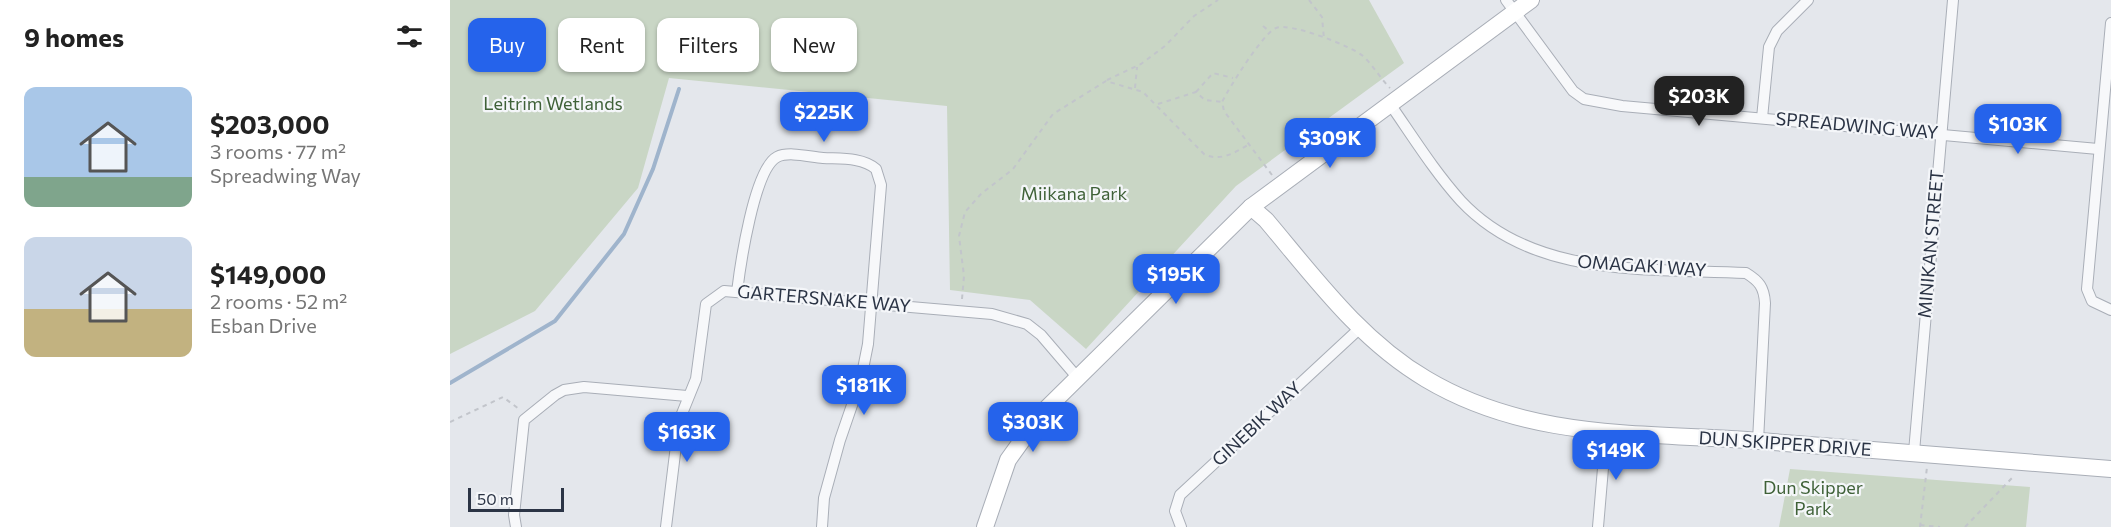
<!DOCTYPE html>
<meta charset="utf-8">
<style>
:root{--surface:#fff;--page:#f6f6f6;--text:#222;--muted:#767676;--accent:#2563eb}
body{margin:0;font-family:Commissioner,sans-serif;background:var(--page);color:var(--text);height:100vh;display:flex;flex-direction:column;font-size:22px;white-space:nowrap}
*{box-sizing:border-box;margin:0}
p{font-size:20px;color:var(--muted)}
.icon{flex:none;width:33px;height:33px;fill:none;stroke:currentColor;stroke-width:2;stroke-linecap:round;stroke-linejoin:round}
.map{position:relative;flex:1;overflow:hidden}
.sheet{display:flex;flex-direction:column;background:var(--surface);width:450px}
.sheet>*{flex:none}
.hud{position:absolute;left:18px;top:18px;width:570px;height:54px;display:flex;gap:12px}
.scale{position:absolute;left:18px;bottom:15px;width:96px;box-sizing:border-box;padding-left:6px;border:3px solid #2b3445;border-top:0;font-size:16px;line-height:21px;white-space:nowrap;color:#2b3445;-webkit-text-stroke:4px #f4f6f9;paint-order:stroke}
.price{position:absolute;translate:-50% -51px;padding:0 14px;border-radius:12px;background:var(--accent);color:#fff;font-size:20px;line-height:39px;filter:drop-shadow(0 2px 3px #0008)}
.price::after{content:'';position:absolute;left:50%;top:36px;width:18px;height:14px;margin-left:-9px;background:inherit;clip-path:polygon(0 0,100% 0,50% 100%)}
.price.current{background:#222;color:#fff}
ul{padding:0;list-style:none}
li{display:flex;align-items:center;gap:18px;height:150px;padding:0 24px}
li span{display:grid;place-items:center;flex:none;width:168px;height:120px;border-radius:12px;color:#555}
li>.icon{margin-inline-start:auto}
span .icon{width:72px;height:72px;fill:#fffc;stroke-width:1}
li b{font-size:26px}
h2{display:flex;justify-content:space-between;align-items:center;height:72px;padding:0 24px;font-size:26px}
.chip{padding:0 21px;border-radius:12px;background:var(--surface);box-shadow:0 2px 4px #0004;font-size:21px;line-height:54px}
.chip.current{background:var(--accent);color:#fff}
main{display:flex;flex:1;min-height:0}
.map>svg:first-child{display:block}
.green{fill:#c9d6c5}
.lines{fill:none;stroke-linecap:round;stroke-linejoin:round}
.stream{stroke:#9fb4cc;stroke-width:4}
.street-casing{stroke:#a9aeb7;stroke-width:12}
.secondary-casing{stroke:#a9aeb7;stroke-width:18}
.path{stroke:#c2c5cb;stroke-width:2;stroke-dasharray:4.5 4.5;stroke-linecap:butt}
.street{stroke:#f7f8fa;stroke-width:10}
.secondary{stroke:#fff;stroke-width:16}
.labels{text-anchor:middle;stroke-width:4.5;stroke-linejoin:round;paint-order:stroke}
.park-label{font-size:18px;fill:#3f6138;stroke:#f4f6f9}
.street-label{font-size:18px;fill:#2b3445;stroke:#f4f6f9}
</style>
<main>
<section class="sheet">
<h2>9 homes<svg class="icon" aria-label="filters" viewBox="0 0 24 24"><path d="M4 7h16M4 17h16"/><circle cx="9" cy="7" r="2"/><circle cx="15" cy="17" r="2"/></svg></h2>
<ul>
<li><span style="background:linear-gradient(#a9c7e8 75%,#7fa58c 0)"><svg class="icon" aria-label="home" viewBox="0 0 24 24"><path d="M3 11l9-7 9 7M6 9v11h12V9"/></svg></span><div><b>$203,000</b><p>3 rooms · 77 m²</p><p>Spreadwing Way</p></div></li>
<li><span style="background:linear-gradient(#c9d6e8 60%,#c2b280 0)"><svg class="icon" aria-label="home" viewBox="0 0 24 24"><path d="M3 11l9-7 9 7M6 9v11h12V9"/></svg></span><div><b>$149,000</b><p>2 rooms · 52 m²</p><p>Esban Drive</p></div></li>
</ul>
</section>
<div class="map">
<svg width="1661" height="527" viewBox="0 0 1661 527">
<rect width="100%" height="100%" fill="#e4e7ec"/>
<!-- green -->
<g class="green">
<path d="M 0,0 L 919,0 L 954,63 L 786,186 L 636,349 L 580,300 L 500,290 L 497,106 L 219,78 L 188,188 L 85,311 L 0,354 Z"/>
<path d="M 1340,469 L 1580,487 L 1576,527 L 1329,527 Z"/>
</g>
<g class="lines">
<!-- stream -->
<path class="stream" d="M 0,383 L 105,321 L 174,234 L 203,169 L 229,89"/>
<!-- street casing -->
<g class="street-casing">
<g id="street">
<path d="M 1056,0 L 1123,91 L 1134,99 L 1172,106 L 1648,149"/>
<path d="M 1661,23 L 1637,289 L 1642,301 L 1661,310"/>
<path d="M 940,104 C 963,137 984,171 1011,201 C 1084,279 1199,268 1296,273 C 1309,281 1314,287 1315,303 L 1308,441"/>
<path d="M 1312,118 L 1319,47 L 1327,31 L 1358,0"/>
<path d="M 287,292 C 290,267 304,169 327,157 C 339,151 360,157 373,158 C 390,159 412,157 426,169 L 431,185 L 418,344 L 411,379 L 390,440 L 374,498 L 372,527"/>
<path d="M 1464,452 L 1503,0"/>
<path d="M 66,527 L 64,515 L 74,420 L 105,395 L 114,390 L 134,387 L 237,396"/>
<path d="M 216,527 L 229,421 L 246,379 L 256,304 L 274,291 L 542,314 L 577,324 L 591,335 L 627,377"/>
<path d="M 731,527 L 725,511 L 730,495 L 909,329"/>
<path d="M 1148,527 L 1156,433"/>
</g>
</g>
<!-- secondary casing -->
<g class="secondary-casing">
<g id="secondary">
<path d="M 801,207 L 816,220 C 865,278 910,340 976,379 C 1080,441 1194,432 1310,441 C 1427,450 1544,460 1661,469"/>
<path d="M 535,527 L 558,460 L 591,414 L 801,207 L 1081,0"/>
</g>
</g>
<!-- path -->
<g class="path">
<path d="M 859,0 L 872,17 L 874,39"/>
<path d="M 813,26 L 819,31"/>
<path d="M 657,80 L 691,64 L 715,46 L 744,16 L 768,0"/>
<path d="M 685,88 L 687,67"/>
<path d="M 746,92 L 763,73 L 783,78"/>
<path d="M 708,104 L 746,92 L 755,100 L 772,102"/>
<path d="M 822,175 L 774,111 L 772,102 C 779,88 813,33 826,28 C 840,22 901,46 913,56 C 923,65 930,78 940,88"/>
<path d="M 512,299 L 514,276 L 509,236 L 515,212 L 531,194 L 563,169 L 603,114 L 656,81 L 693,92 L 754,154 C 770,162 784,153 798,145"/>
<path d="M 0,422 L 53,397 L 69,409"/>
<path d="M 1470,525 L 1490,527"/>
<path d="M 1470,527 L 1477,467"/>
<path d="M 1515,527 L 1562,478"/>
</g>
<!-- street -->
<use href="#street" class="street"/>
<!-- secondary -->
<use href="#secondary" class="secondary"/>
</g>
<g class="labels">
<!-- park labels -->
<g class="park-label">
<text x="103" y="110">Leitrim Wetlands</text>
<text x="624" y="200">Miikana Park</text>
<text x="1363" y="494">Dun Skipper<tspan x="1363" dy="21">Park</tspan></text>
</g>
<!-- street labels -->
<g class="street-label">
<text transform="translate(1407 126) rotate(5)" y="6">SPREADWING WAY</text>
<text transform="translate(1481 244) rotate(-85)" y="6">MINIKAN STREET</text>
<text transform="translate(1192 266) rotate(4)" y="6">OMAGAKI WAY</text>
<text transform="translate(374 299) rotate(5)" y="6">GARTERSNAKE WAY</text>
<text transform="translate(807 424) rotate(-43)" y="6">GINEBIK WAY</text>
<text transform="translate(1335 444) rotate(4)" y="6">DUN SKIPPER DRIVE</text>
</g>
</g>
</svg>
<div class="scale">50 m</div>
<b class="price current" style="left:1249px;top:127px">$203K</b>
<b class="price" style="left:374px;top:143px">$225K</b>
<b class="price" style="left:1568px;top:155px">$103K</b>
<b class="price" style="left:880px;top:169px">$309K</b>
<b class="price" style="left:726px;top:305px">$195K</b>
<b class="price" style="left:414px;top:416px">$181K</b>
<b class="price" style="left:583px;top:453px">$303K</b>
<b class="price" style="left:237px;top:463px">$163K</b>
<b class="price" style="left:1166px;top:481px">$149K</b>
<div class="hud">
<a class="chip current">Buy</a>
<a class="chip">Rent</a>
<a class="chip">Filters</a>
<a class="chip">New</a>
</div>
</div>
</main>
